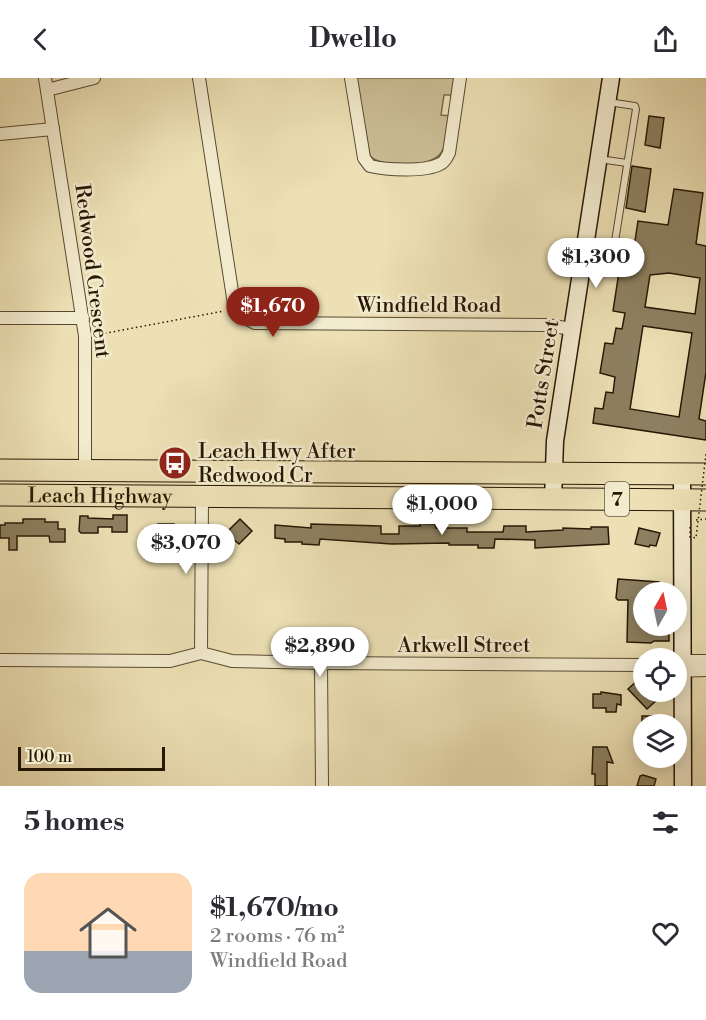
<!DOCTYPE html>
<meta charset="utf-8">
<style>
:root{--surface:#fff;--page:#f2f2f3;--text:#2b2b33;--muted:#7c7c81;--accent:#8f2418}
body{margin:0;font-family:"Libre Bodoni",serif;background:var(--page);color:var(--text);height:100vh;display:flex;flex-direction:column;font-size:22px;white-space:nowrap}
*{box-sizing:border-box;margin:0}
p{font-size:20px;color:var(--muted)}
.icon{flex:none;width:33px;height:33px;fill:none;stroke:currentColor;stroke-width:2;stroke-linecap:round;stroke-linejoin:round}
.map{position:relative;height:708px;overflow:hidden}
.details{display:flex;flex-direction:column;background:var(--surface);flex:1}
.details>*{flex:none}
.needle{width:39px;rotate:9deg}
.tools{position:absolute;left:633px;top:504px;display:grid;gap:12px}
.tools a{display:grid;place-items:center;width:54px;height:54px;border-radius:50%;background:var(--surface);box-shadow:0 3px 15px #0003;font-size:30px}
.scale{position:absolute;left:18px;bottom:15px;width:147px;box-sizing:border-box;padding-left:6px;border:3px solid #271805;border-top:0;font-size:16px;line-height:21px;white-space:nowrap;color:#271805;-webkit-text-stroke:4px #f3ebce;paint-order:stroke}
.price{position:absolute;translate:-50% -51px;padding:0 14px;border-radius:21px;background:#fff;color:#222;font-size:20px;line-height:39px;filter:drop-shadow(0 2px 3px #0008)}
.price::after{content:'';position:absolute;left:50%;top:36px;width:18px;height:14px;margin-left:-9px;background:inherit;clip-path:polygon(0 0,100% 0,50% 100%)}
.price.active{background:var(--accent);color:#fff}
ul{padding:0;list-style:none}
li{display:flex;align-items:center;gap:18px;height:150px;padding:0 24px}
li span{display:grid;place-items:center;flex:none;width:168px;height:120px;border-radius:18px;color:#555}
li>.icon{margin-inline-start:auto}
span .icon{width:72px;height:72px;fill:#fffc;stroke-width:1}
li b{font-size:26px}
h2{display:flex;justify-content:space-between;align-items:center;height:72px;padding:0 24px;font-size:26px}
header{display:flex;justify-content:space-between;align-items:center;height:78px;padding:0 24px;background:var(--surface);font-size:27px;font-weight:700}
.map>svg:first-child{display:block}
.green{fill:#cbbe96;stroke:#796b4e;stroke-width:1.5}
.building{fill:#8d8060;stroke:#271805;stroke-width:1.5;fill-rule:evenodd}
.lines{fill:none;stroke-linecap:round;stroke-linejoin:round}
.lane-casing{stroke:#584a31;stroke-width:8}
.street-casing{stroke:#584a31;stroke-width:14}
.secondary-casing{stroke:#271805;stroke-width:19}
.highway-casing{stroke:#271805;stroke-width:23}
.path{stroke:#271805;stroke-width:1.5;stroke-dasharray:1.5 3;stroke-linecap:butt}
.lane{stroke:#f3ebce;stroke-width:6}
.street{stroke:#f3ebce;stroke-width:12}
.secondary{stroke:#f3ebce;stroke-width:16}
.highway{stroke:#ece0b4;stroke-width:21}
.path-bridge{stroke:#271805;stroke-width:1.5;stroke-dasharray:1.5 3;stroke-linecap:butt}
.labels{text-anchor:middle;stroke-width:5;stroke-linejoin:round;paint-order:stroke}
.shield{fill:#f3ebce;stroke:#645741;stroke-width:1.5}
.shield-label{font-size:20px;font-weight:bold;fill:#271805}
.street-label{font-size:21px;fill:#271805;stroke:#f3ebce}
.poi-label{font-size:21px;fill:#271805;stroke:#f3ebce;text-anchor:start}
</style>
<header><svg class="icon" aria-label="back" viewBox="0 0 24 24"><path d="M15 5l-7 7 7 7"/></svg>Dwello<svg class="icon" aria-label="share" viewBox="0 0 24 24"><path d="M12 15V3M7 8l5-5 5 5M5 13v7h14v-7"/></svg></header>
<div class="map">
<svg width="706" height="708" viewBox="0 0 706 708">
<rect width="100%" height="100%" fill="#ece0b4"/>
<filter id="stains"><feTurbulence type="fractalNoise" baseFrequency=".00333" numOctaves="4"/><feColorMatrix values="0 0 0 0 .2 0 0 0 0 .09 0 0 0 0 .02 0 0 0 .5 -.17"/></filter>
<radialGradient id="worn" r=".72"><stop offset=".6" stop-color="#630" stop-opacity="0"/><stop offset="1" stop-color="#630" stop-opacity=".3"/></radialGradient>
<!-- green -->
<path class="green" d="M 355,0 L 456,0 L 453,17 L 444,17 L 441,37 L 450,38 C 448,49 448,65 441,75 C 431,90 382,90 370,78 Z"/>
<!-- building -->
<g class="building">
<path d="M 649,38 L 664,40 L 660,70 L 645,67 Z"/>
<path d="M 632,88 L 651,91 L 645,134 L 626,130 Z"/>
<path d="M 674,111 L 703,115 L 696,166 L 706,168 L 706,294 L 699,341 L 706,343 L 706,362 L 593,345 L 595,330 L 603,331 L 606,314 L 613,315 L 615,299 L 600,295 L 605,265 L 613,266 L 616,250 L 622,251 L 625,235 L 613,233 L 621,181 L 632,183 L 638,143 L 668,147 ZM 669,195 L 700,200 L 695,236 L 645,229 L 650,197 ZM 643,248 L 692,255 L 679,339 L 630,331 Z"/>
<path d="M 113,437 L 127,437 L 127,454 L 112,454 L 112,449 L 98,449 L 98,455 L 81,455 L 79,453 L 80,438 L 88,438 L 88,440 L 113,441 Z"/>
<path d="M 23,441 L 45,441 L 45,444 L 58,444 L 58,451 L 65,451 L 65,464 L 50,464 L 49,458 L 17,458 L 17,472 L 9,472 L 9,460 L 0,460 L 0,447 L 5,447 L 5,445 L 23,445 Z"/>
<path d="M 240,441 L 252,453 L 239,466 L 226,455 Z"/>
<path d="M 420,445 L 435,446 L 436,450 L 467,450 L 467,454 L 503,454 L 504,448 L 526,448 L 526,454 L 563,452 L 563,450 L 591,451 L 591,449 L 608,449 L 609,466 L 535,470 L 535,462 L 495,461 L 494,470 L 478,470 L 478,467 L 449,467 L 449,465 L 392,466 L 320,461 L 319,467 L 302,466 L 302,464 L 285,464 L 285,461 L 275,460 L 275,447 L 311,450 L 311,446 L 381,448 L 381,456 L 399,456 L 399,448 L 420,448 Z"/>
<path d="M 158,446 L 174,446 L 173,464 L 158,464 Z"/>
<path d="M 639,450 L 660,455 L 656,468 L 650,467 L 649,469 L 635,466 Z"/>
<path d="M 618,501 L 659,504 L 659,514 L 641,514 L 643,548 L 669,548 L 669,563 L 654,563 L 651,565 L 627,564 L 628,522 L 618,522 L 616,520 Z"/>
<path d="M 639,601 L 644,606 L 644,614 L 651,614 L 658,621 L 647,631 L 628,611 Z"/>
<path d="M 601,614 L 621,617 L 621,627 L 617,626 L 616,634 L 606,634 L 606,630 L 593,630 L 593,616 L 601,616 Z"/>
<path d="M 642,638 L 657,638 L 656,646 L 642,646 Z"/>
<path d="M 593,669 L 607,669 L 613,685 L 607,684 L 607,708 L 595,708 L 595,696 L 592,696 Z"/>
<path d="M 643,697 L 656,701 L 654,708 L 637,708 L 640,698 Z"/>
</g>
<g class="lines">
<!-- lane casing -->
<g class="lane-casing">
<g id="lane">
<path d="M 599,81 L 627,85"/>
<path d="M 585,172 L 613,176 L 636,31 L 635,28 L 608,24"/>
</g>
</g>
<!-- street casing -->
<g class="street-casing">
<g id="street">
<path d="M 45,0 L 85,258 L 85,393"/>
<path d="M 199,0 L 234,226 L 242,238 L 255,245 L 547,247 L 572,251"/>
<path d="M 351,0 L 364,80 L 370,88 C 386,92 426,94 440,86 C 445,84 446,80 449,75 L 460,0"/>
<path d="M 47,12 L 94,0"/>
<path d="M 0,56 L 53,51"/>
<path d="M 0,240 L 83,240"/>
<path d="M 201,575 L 202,418"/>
<path d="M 0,582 L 170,583 L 201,575 L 232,583 L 321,585 L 644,587"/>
<path d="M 676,583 L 706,583"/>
<path d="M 321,585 L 322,708"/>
<path d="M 676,593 L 706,592"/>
</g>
</g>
<!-- secondary casing -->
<g class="secondary-casing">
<g id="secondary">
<path d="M 682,396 L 683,708"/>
<path d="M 553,421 L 555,363 L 611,0"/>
</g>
</g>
<!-- highway casing -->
<g class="highway-casing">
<g id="highway">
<path d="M 0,392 L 706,396"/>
<path id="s1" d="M 0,417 L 706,422"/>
</g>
</g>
<!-- path -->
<g class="path">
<path d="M 96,257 L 224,233"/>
<path d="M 696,442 L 706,441"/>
</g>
<!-- lane -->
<use href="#lane" class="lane"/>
<!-- street -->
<use href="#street" class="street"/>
<!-- secondary -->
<use href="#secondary" class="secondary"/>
<!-- highway -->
<use href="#highway" class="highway"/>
<!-- path-bridge -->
<path class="path-bridge" d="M 690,449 L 690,459 L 696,460 L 706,376"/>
</g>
<!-- icons -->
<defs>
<g id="bus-disc" transform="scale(1.725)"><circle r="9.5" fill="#8f2418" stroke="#f3ebce"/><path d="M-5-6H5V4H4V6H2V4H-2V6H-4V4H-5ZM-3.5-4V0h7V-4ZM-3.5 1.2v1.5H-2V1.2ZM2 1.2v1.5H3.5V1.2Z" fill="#fff"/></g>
</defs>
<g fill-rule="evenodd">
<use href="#bus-disc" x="175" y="385"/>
</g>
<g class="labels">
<!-- shield labels -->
<rect class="shield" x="605" y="404" width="24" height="34" rx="4.5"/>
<g class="shield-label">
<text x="617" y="428">7</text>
</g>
<!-- street labels -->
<g class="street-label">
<text transform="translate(93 193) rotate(83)" y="7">Redwood Crescent</text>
<text x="429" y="234">Windfield Road</text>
<text transform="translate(543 296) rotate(-81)" y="7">Potts Street</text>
<text dy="7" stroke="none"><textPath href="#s1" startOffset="100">Leach Highway</textPath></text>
<text x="464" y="574">Arkwell Street</text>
</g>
<!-- poi labels -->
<g class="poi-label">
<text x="198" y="380">Leach Hwy After<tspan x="198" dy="24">Redwood Cr</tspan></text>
</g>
</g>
<rect width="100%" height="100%" filter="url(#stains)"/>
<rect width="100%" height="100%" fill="url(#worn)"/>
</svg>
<div class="tools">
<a><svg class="needle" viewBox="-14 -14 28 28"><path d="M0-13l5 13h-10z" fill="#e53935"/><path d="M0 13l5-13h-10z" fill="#7c7c81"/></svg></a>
<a><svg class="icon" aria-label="locate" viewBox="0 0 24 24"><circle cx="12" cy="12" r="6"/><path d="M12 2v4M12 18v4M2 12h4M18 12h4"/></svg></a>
<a><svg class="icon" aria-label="layers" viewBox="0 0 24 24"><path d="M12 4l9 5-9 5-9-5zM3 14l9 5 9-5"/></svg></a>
</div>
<div class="scale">100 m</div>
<b class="price" style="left:596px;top:211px">$1,300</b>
<b class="price active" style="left:273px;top:260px">$1,670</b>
<b class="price" style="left:442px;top:458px">$1,000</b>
<b class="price" style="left:186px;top:497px">$3,070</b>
<b class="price" style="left:320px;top:600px">$2,890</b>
</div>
<section class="details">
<h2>5 homes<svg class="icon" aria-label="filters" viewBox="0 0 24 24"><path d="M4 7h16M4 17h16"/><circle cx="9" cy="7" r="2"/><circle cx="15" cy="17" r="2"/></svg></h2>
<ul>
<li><span style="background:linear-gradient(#ffd9b3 65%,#9aa5b1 0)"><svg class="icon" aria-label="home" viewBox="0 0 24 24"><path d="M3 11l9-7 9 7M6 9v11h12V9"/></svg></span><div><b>$1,670/mo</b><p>2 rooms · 76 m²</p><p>Windfield Road</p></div><svg class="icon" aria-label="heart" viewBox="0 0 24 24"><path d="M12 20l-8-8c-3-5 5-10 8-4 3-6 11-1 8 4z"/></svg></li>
</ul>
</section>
